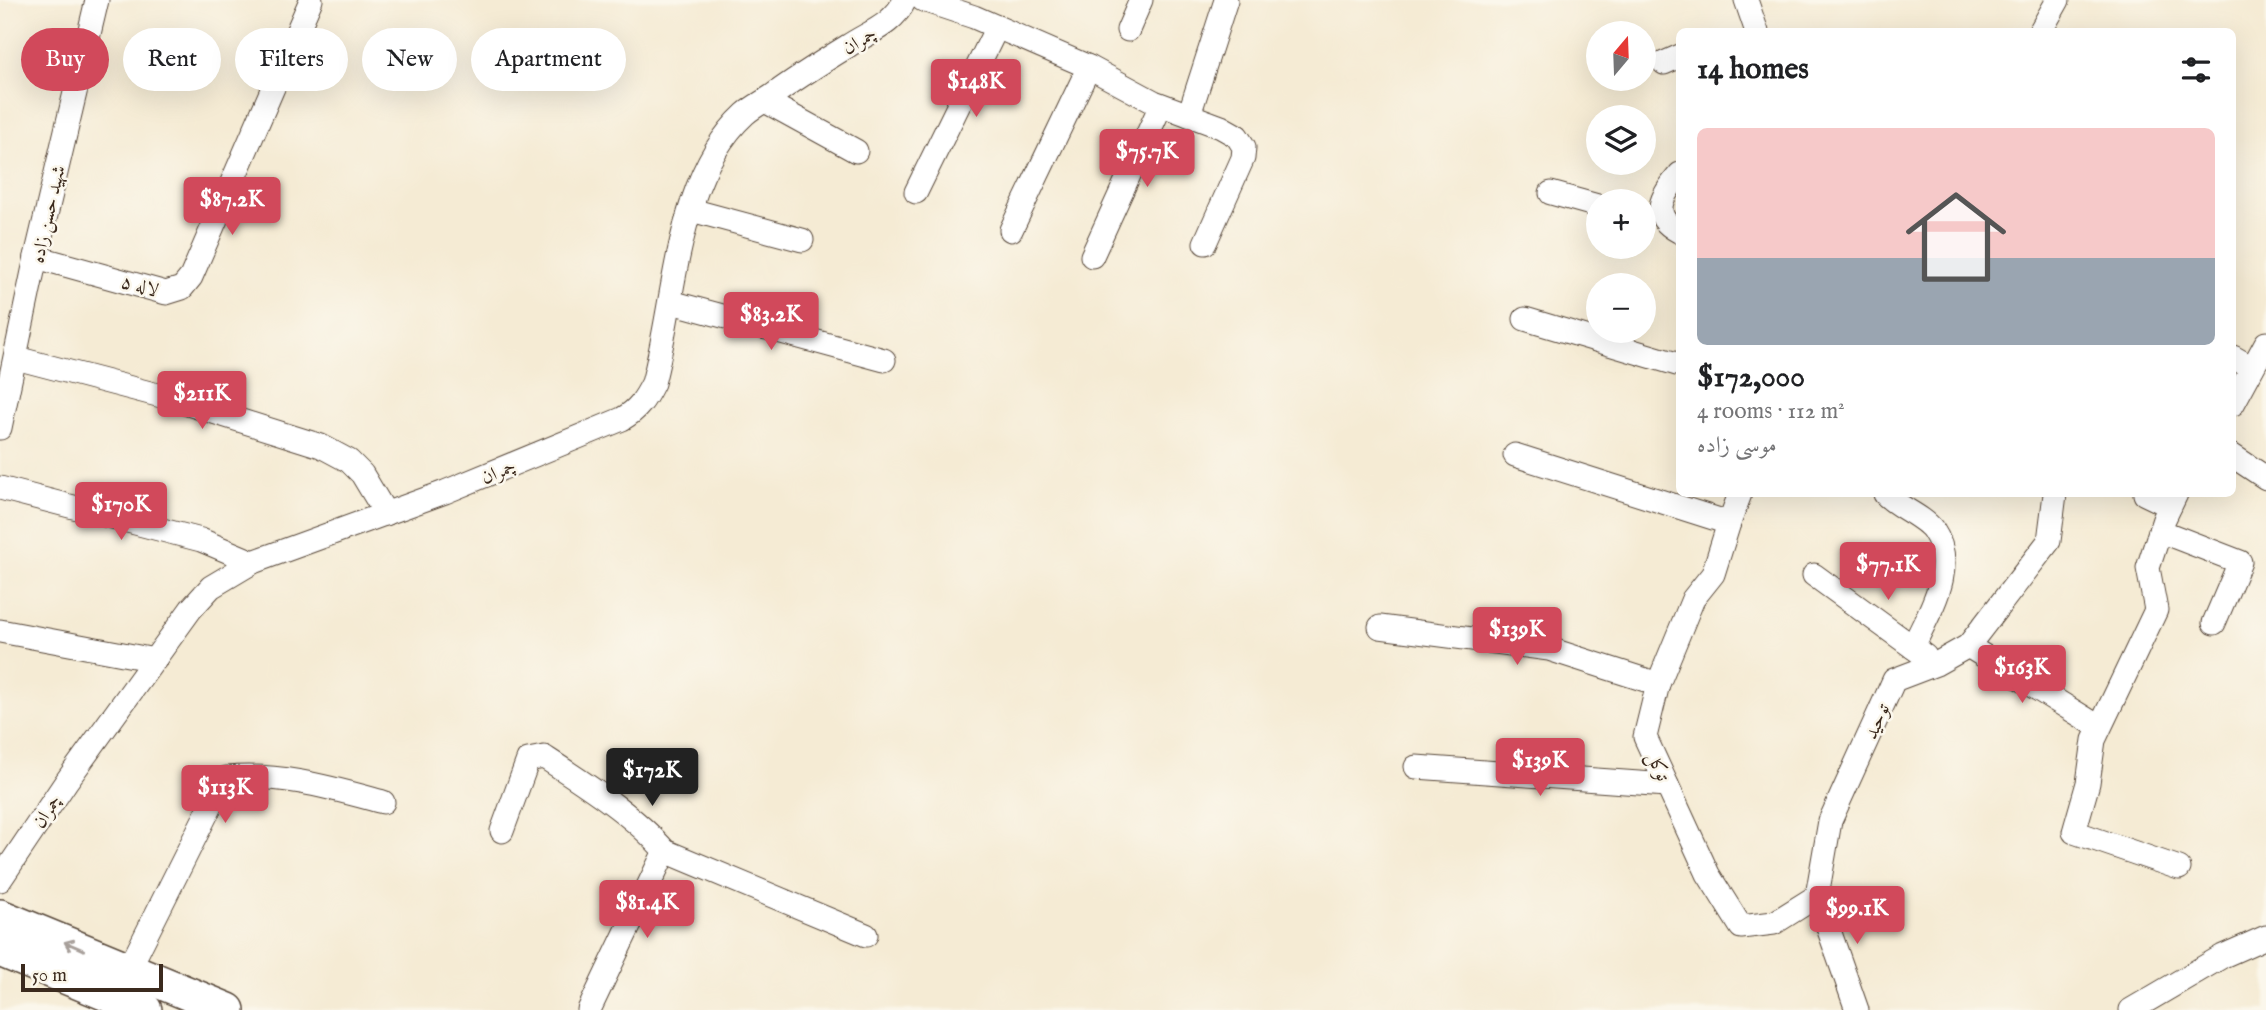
<!DOCTYPE html>
<meta charset="utf-8">
<style>
:root{--surface:#fff;--page:#f6f6f6;--text:#202124;--muted:#757577;--line:#e0e0e0;--accent:#d1495b}
body{margin:0;font-family:"IM FELL English",Amiri,serif;background:var(--page);color:var(--text);height:100vh;display:flex;flex-direction:column;font-size:26px;white-space:nowrap}
*{box-sizing:border-box;margin:0}
p{font-size:23px;color:var(--muted)}
.icon{flex:none;width:38px;height:38px;fill:none;stroke:currentColor;stroke-width:2;stroke-linecap:round;stroke-linejoin:round}
.map{position:relative;flex:1;overflow:hidden}
.drawer{position:absolute;left:1676px;top:28px;width:560px;height:469px;display:flex;flex-direction:column;background:var(--surface);border-radius:10px;box-shadow:0 7px 28px #0002}
.drawer>*{flex:none}
.banner{position:absolute;left:21px;top:28px;width:665px;height:63px;display:flex;gap:14px}
.needle{width:46px;rotate:19deg}
.controls{position:absolute;left:1586px;top:21px;display:grid;gap:14px}
.controls a{display:grid;place-items:center;width:70px;height:70px;border-radius:50%;background:var(--surface);box-shadow:0 7px 28px #0002;font-size:35px}
.scale{position:absolute;left:21px;bottom:18px;width:142px;box-sizing:border-box;padding-left:7px;border:4px solid #3b2a1e;border-top:0;font-size:19px;line-height:24px;white-space:nowrap;color:#3b2a1e;-webkit-text-stroke:5px #fbf7ec;paint-order:stroke}
.price{position:absolute;translate:-50% -60px;padding:0 16px;border-radius:7px;background:var(--accent);color:#fff;font-size:23px;line-height:46px;filter:drop-shadow(0 2px 4px #0008)}
.price::after{content:'';position:absolute;left:50%;top:42px;width:21px;height:16px;margin-left:-10px;background:inherit;clip-path:polygon(0 0,100% 0,50% 100%)}
.price.current{background:#222;color:#fff}
ul{padding:0;list-style:none}
li{display:grid;align-content:center;gap:14px;height:371px;padding:0 21px}
li+li{border-top:2px solid var(--line)}
li span{display:grid;place-items:center;height:217px;border-radius:10px;color:#555}
li>.icon{margin-inline-start:auto}
span .icon{width:126px;height:126px;fill:#fffc;stroke-width:1}
li b{font-size:30px}
h2{display:flex;justify-content:space-between;align-items:center;height:84px;padding:0 21px;font-size:30px}
.pill{padding:0 24px;border-radius:32px;background:var(--surface);box-shadow:0 7px 28px #0002;font-size:24px;line-height:63px}
.pill.current{background:var(--accent);color:#fff}
.map>svg:first-child{display:block}
.lines{fill:none;stroke-linecap:round;stroke-linejoin:round}
.minor-casing{stroke:#574739;stroke-width:25}
.highway-casing{stroke:#574739;stroke-width:36}
.minor{stroke:#fff;stroke-width:23}
.highway{stroke:#fff;stroke-width:33}
.oneway{stroke:#a79f9a}
.labels{text-anchor:middle;stroke-width:5;stroke-linejoin:round;paint-order:stroke}
.street-label{font-size:19px;fill:#3b2a1e;stroke:#fbf7ec}
</style>
<div class="map">
<svg width="2266" height="1010" viewBox="0 0 2266 1010">
<rect width="100%" height="100%" fill="#fbf7ec"/>
<filter id="ink" filterUnits="userSpaceOnUse"><feTurbulence type="fractalNoise" baseFrequency=".0143" numOctaves="2"/><feDisplacementMap in="SourceGraphic" scale="14" xChannelSelector="R" yChannelSelector="G"/><feConvolveMatrix kernelMatrix="1 2 1 2 8 2 1 2 1" color-interpolation-filters="sRGB"/></filter>
<filter id="wash" filterUnits="userSpaceOnUse"><feTurbulence type="fractalNoise" baseFrequency=".00686" numOctaves="4" result="noise"/><feDisplacementMap in="SourceGraphic" scale="28" xChannelSelector="R" yChannelSelector="G"/><feGaussianBlur stdDeviation="1.57" result="paint"/><feColorMatrix in="noise" values="0 0 0 0 0 0 0 0 0 0 0 0 0 0 0 0 0 1.4 0 .05"/><feComposite in="paint" operator="in"/></filter>
<g filter="url(#wash)">
<rect width="100%" height="100%" fill="#f5ebd4"/>
</g>
<g filter="url(#ink)">
<g class="lines">
<!-- minor casing -->
<g class="minor-casing">
<g id="minor">
<path d="M 923,0 L 974,17 L 1089,67 L 1154,102 L 1221,127 L 1237,136 L 1244,147 L 1243,158 L 1205,243"/>
<path d="M 1746,0 L 1757,32"/>
<path d="M 1128,30 L 1141,0"/>
<path d="M 2040,32 L 2058,0"/>
<path d="M 1664,63 L 1680,56"/>
<path d="M 765,101 L 856,151"/>
<path d="M 1189,115 L 1226,0"/>
<path d="M 1680,174 C 1662,195 1648,216 1680,232"/>
<path d="M 916,192 L 997,27"/>
<path d="M 1551,193 L 1598,206"/>
<path d="M 691,210 L 802,240"/>
<path d="M 1011,230 L 1089,67"/>
<path d="M 1092,256 L 1161,105"/>
<path d="M 36,257 L 166,293 L 182,288 L 191,277 L 311,0"/>
<path d="M 671,302 L 884,360"/>
<path d="M 1525,319 L 1680,365"/>
<path d="M 2233,357 L 2252,368"/>
<path d="M 16,358 L 169,398 L 321,446 L 349,461 L 362,474 L 386,514"/>
<path d="M 2233,404 L 2266,343"/>
<path d="M 0,428 L 36,257 L 97,0"/>
<path d="M 1515,455 L 1729,523 L 1740,494"/>
<path d="M 2233,456 L 2266,478"/>
<path d="M 0,488 L 201,540 L 253,562"/>
<path d="M 1885,494 C 1897,507 1923,516 1933,530 C 1959,568 1929,611 1913,647"/>
<path d="M 2145,494 L 2170,506"/>
<path d="M 2176,494 L 2164,519 L 2148,568 L 2156,610 L 2094,740 L 2088,783 L 2074,832 L 2179,868"/>
<path d="M 1729,523 L 1713,574 L 1693,599 L 1658,684 L 1645,737 L 1708,874 L 1741,927 L 1774,923 L 1817,896"/>
<path d="M 2160,531 L 2240,562 L 2214,623"/>
<path d="M 1814,575 L 1925,656"/>
<path d="M 1380,627 L 1549,649 L 1658,684"/>
<path d="M 0,631 L 155,660"/>
<path d="M 1968,646 L 2099,727"/>
<path d="M 1416,767 L 1667,785"/>
<path d="M 502,831 L 528,760 L 544,757 C 584,783 634,815 665,851 L 866,935"/>
<path d="M 0,880 L 66,782 L 191,609 L 211,587 L 253,562 L 445,492 L 622,419 C 638,410 645,399 653,383 C 676,298 676,177 745,114 C 753,107 763,102 772,96 C 796,78 822,62 848,46 C 869,32 893,25 905,0"/>
<path d="M 129,969 L 218,791 L 227,778 C 281,773 331,788 383,802"/>
<path d="M 589,1010 L 665,851"/>
<path d="M 1857,1010 L 1817,896 L 1830,821 L 1894,680 L 1936,664 L 1968,646 L 2049,541 L 2055,494"/>
<path d="M 2131,1010 L 2223,956 L 2266,937"/>
</g>
</g>
<!-- highway casing -->
<g class="highway-casing">
<g id="highway">
<path d="M 0,916 L 228,1010"/>
<path d="M 0,950 L 145,1010"/>
</g>
</g>
<!-- minor -->
<use href="#minor" class="minor"/>
<!-- highway -->
<use href="#highway" class="highway"/>
</g>
<!-- one-way arrows -->
<defs><path id="oneway-shaft" d="M-6 0H5M1.5-3L5.5 0L1.5 3" fill="none" stroke-width="1.6" stroke-linecap="round" stroke-linejoin="round" transform="scale(1.75)"/></defs>
<use class="oneway" href="#oneway-shaft" transform="translate(74 946) rotate(-157)"/>
</g>
<g class="labels">
<!-- street labels -->
<g class="street-label">
<text transform="translate(859 40) rotate(-29)" y="7">چمران</text>
<text transform="translate(47 214) rotate(-77)" y="7">شهید حسن زاده</text>
<text transform="translate(140 285) rotate(15)" y="7">لاله ۵</text>
<text transform="translate(498 471) rotate(-22)" y="7">چمران</text>
<text transform="translate(1876 721) rotate(-66)" y="7">توحید</text>
<text transform="translate(1659 766) rotate(65)" y="7">توکل</text>
<text transform="translate(46 811) rotate(-56)" y="7">چمران</text>
</g>
</g>
</svg>
<div class="controls">
<a><svg class="needle" viewBox="-14 -14 28 28"><path d="M0-13l5 13h-10z" fill="#e53935"/><path d="M0 13l5-13h-10z" fill="#757577"/></svg></a>
<a><svg class="icon" aria-label="layers" viewBox="0 0 24 24"><path d="M12 4l9 5-9 5-9-5zM3 14l9 5 9-5"/></svg></a>
<a>+</a>
<a>−</a>
</div>
<div class="scale">50 m</div>
<b class="price" style="left:976px;top:119px">$148K</b>
<b class="price" style="left:1147px;top:189px">$75.7K</b>
<b class="price" style="left:232px;top:237px">$87.2K</b>
<b class="price" style="left:771px;top:352px">$83.2K</b>
<b class="price" style="left:202px;top:431px">$211K</b>
<b class="price" style="left:121px;top:542px">$170K</b>
<b class="price" style="left:1888px;top:602px">$77.1K</b>
<b class="price" style="left:1517px;top:667px">$139K</b>
<b class="price" style="left:2022px;top:705px">$163K</b>
<b class="price" style="left:1540px;top:798px">$139K</b>
<b class="price current" style="left:652px;top:808px">$172K</b>
<b class="price" style="left:225px;top:825px">$113K</b>
<b class="price" style="left:647px;top:940px">$81.4K</b>
<b class="price" style="left:1857px;top:946px">$99.1K</b>
<div class="banner">
<a class="pill current">Buy</a>
<a class="pill">Rent</a>
<a class="pill">Filters</a>
<a class="pill">New</a>
<a class="pill">Apartment</a>
</div>
<section class="drawer">
<h2>14 homes<svg class="icon" aria-label="filters" viewBox="0 0 24 24"><path d="M4 7h16M4 17h16"/><circle cx="9" cy="7" r="2"/><circle cx="15" cy="17" r="2"/></svg></h2>
<ul>
<li><span style="background:linear-gradient(#f6c9c9 60%,#9aa5b1 0)"><svg class="icon" aria-label="home" viewBox="0 0 24 24"><path d="M3 11l9-7 9 7M6 9v11h12V9"/></svg></span><div><b>$172,000</b><p>4 rooms · 112 m²</p><p>موسی زاده</p></div></li>
</ul>
</section>
</div>
